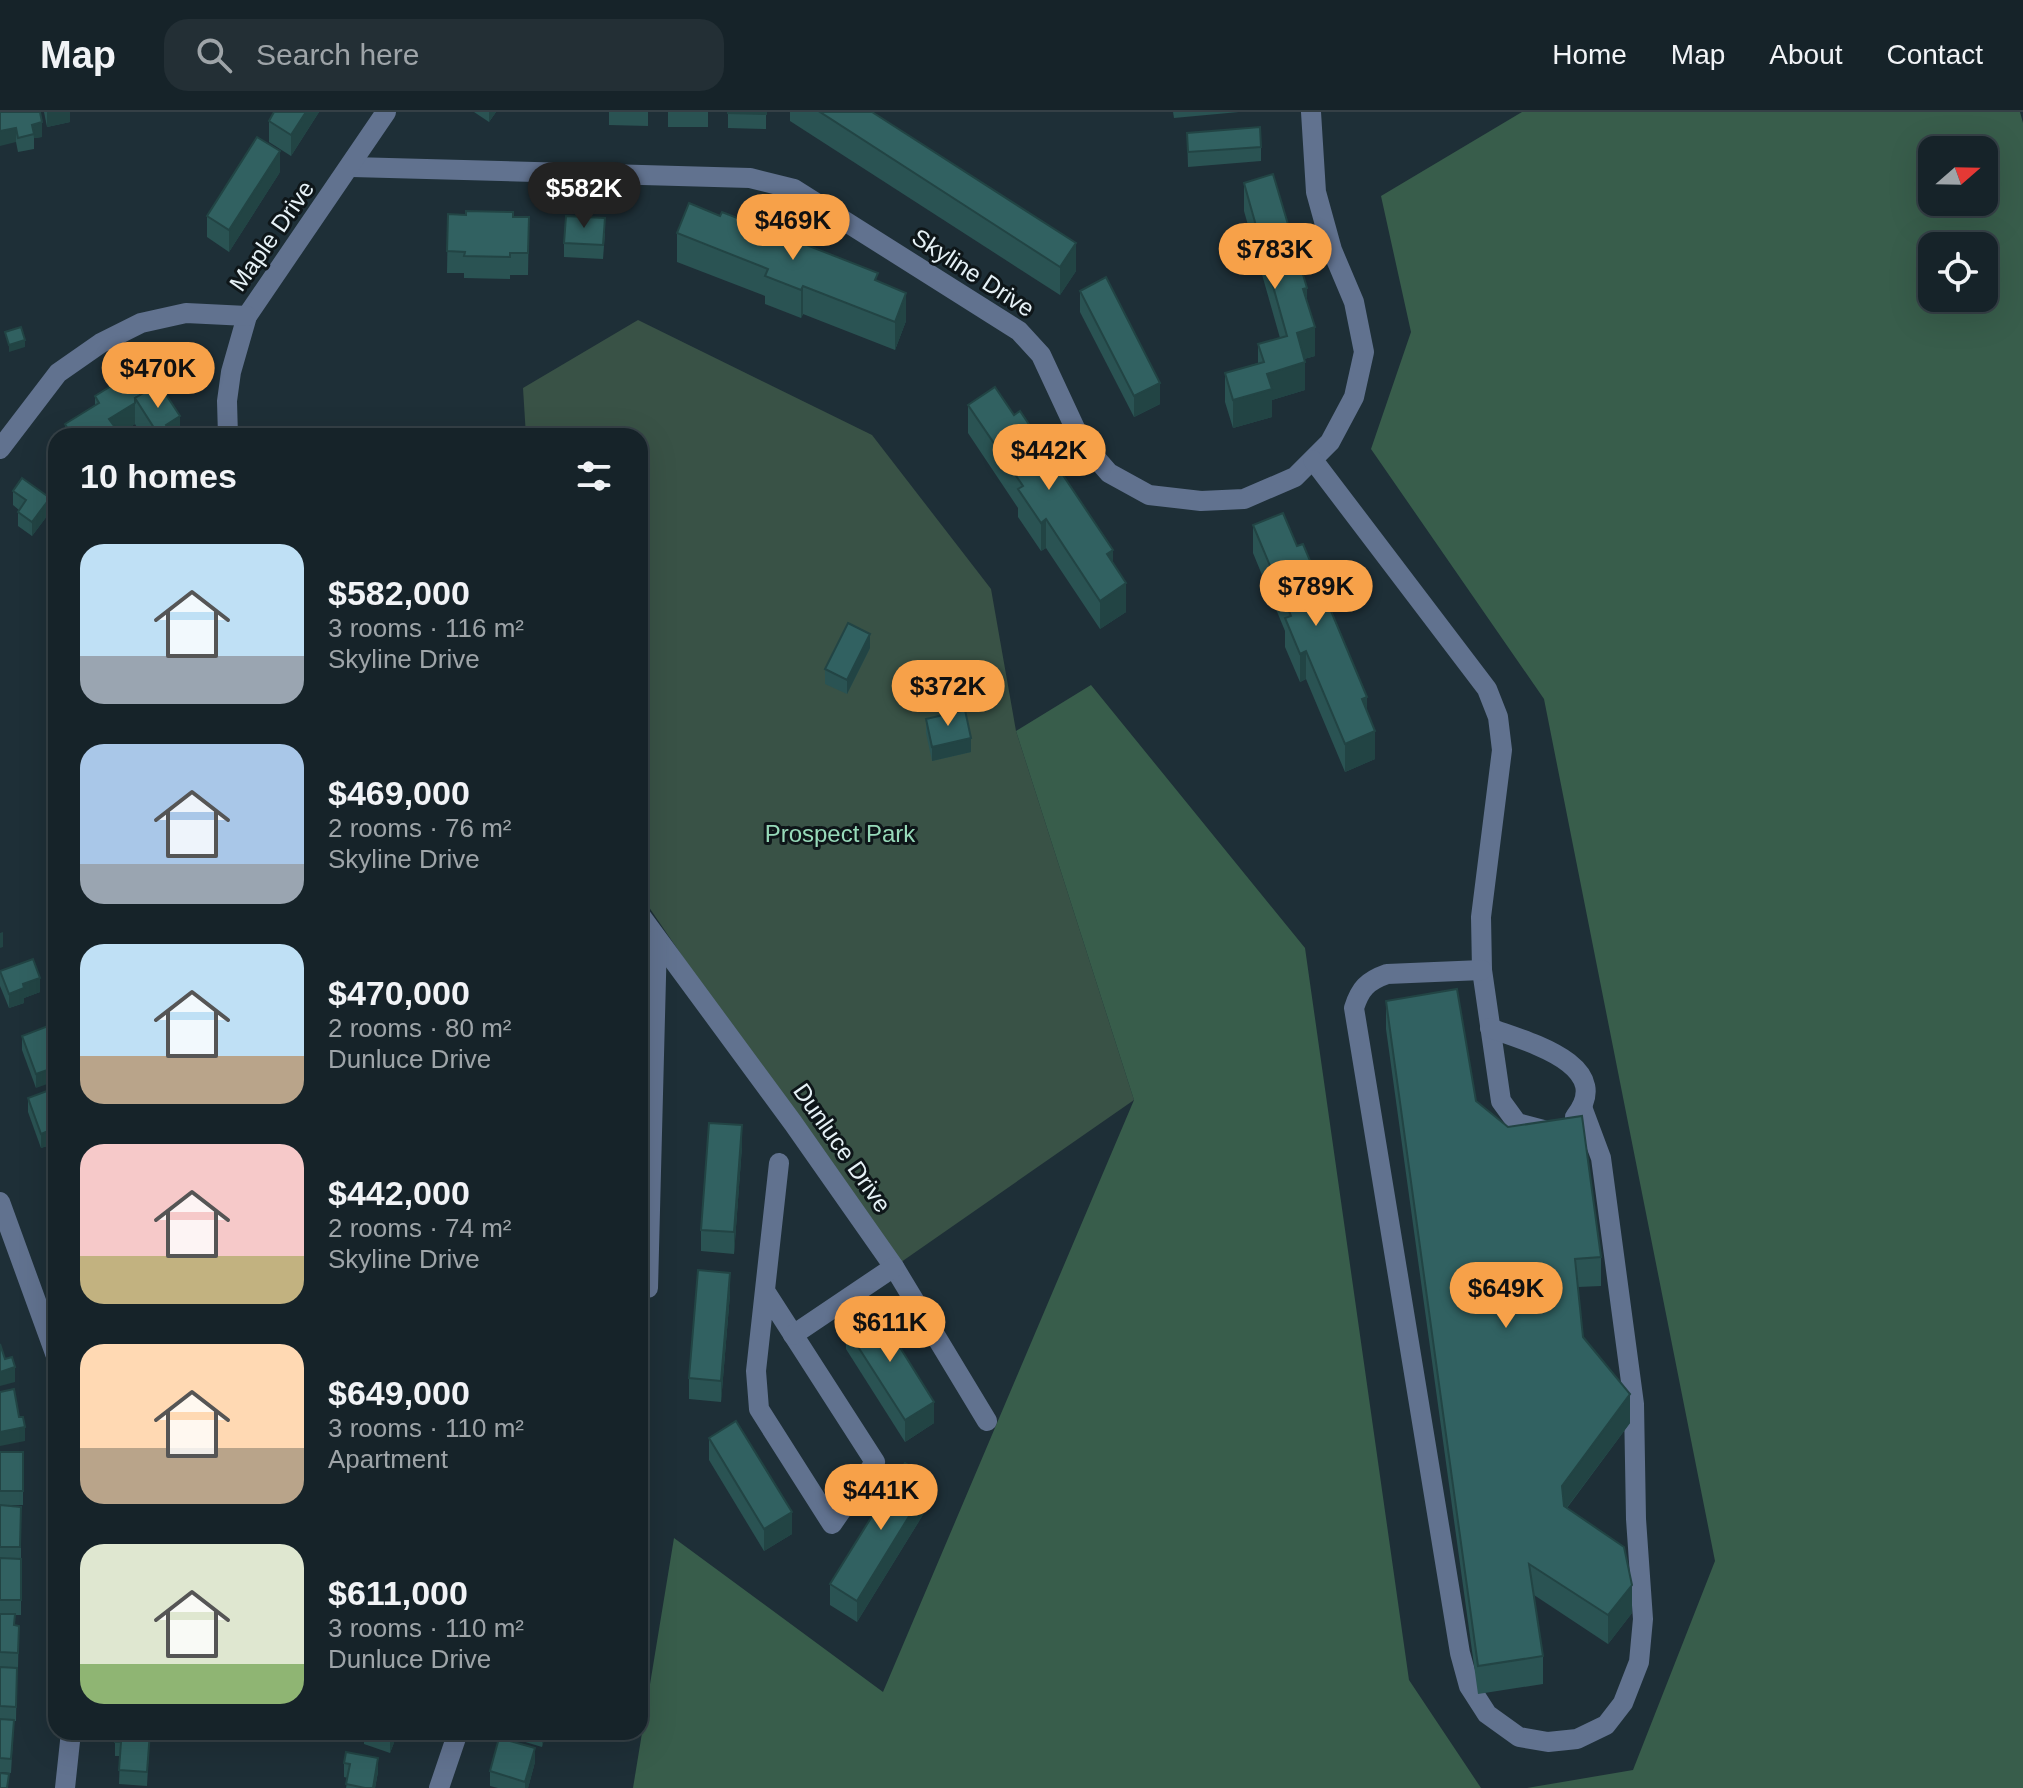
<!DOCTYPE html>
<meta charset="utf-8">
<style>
:root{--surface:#162329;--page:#232f35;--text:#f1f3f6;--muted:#9ea4a8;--line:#354046;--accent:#f7a149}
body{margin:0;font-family:Arial,sans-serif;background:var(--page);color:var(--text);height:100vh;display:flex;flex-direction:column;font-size:30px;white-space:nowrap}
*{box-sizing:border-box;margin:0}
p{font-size:26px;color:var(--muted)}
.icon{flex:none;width:44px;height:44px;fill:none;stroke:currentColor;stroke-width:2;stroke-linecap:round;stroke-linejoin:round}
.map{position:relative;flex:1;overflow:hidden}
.panel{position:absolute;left:48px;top:316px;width:600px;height:1312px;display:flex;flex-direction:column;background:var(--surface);border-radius:24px;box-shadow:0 8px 32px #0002,0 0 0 2px var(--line)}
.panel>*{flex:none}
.needle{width:52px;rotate:70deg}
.tools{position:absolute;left:1918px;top:24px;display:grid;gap:16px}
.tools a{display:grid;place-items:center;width:80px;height:80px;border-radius:16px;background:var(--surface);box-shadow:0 8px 32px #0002,0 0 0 2px var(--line);font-size:40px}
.price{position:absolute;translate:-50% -68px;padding:0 18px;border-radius:28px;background:var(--accent);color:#111;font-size:26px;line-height:52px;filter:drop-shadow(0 2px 4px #0008)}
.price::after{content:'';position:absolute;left:50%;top:48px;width:24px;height:18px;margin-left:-12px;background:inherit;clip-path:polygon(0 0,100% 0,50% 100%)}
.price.current{background:#222;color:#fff}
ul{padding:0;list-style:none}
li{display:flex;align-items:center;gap:24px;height:200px;padding:0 32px}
li span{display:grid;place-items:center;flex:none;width:224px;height:160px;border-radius:24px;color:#555}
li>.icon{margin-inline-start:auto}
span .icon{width:96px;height:96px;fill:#fffc;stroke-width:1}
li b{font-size:34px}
h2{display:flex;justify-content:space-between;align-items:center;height:96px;padding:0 32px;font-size:34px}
header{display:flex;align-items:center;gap:48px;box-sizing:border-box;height:112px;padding:0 40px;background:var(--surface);border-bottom:2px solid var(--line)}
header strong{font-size:38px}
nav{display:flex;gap:44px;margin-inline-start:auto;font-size:28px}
.search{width:560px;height:72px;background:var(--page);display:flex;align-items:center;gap:20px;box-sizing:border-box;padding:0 28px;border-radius:24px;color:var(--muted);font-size:30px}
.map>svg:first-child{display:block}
.green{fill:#395246}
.forest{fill:#385d4b;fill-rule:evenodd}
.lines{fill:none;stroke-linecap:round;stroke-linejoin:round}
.minor{stroke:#61728f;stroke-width:20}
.wall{fill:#2a5353}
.shaded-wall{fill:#244}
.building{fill:#316161;stroke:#244;stroke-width:2}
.labels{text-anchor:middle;stroke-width:6;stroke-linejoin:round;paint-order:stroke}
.street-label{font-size:24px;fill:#e6f1f6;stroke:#0e1619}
.park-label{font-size:24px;fill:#97dab9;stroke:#0e1619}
</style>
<header>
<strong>Map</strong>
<div class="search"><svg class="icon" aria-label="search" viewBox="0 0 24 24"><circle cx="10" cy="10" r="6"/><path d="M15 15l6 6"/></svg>Search here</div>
<nav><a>Home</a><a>Map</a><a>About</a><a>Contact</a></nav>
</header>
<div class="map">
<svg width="2023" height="1676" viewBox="0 0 2023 1676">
<rect width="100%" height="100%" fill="#1e2f37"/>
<!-- green -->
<path class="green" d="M 638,208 L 872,323 L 991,477 L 1016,619 L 1134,988 L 894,1155 L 640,782 L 640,324 L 526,324 L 523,276 Z"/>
<!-- forest -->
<g class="forest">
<path d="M 1522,0 L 2020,0 L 2023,11 L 2023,1676 L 1527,1676 L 1633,1658 L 1715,1449 L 1544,587 L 1371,337 L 1411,220 L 1381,84 ZM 1932,38 L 1984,38 L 1984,90 L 1932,90 ZM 1932,134 L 1984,134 L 1984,186 L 1932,186 Z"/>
<path d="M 1091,573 L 1305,836 L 1409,1568 L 1481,1676 L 633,1676 L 674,1426 L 883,1580 L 1134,988 L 1016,619 Z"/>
</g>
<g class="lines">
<!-- minor -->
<g class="minor">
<path d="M 352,55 L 750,66 L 794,77 L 1019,219 L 1041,243 L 1081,329 L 1109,361 L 1149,383 L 1201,389 L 1244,387 L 1295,365 L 1330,330 L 1354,285 L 1364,240 L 1354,190 L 1332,138 L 1316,80 L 1311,0"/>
<path d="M 228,324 L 227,289 L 231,260 L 247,204 L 386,0"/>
<path d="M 0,337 L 58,261 L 101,231 L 141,211 L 186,201 L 247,204"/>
<path d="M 1313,348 L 1487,577 L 1498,605 L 1502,638 L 1481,805 L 1482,858 L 1501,989 L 1517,1011 L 1547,1019"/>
<path d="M 640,803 L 793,1011 L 894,1155 L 987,1309"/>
<path d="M 1482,858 L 1387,862 C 1367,869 1360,877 1354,896 L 1460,1541 L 1469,1574 L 1487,1602 L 1519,1625 L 1548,1630 L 1577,1627 L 1606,1613 L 1623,1591 L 1639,1550 L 1643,1507 L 1636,1407 L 1634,1292 L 1601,1046 L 1582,995"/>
<path d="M 1490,916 C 1524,929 1617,952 1575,1005"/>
<path d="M 0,1090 L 56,1244"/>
<path d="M 648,1176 L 657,827"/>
<path d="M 765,1179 L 875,1350 L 832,1412 L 759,1297 L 756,1259 L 779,1051"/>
<path d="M 793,1223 L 894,1155"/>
<path d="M 65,1676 L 71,1620"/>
<path d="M 439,1676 L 458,1620"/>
</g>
</g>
<!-- wall -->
<g class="wall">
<path d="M 0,0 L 42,25 L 34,26 L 34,37 L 18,40 L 16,30 Z"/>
<path d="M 44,0 L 70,0 L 70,10 L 47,15 Z"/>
<path d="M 274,0 L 319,0 L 291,44 L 269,30 L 269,9 Z"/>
<path d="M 474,0 L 496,0 L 489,10 Z"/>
<path d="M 609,0 L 648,0 L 648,14 L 609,13 Z"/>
<rect x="668" y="0" width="40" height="15"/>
<path d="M 728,0 L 766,0 L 766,17 L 728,16 Z"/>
<path d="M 790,0 L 872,0 L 1076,159 L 1060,183 L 790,9 Z"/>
<path d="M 1173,0 L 1239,0 L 1174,6 Z"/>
<path d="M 1187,21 L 1261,35 L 1261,49 L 1188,55 Z"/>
<path d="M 280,60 L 229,140 L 207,125 L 207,104 Z"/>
<path d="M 1244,71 L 1307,191 L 1315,244 L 1304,247 L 1305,278 L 1272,288 L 1272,305 L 1233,316 L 1225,290 L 1225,261 L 1258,251 L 1258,232 L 1280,226 L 1244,99 Z"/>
<path d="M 448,102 L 529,105 L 528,163 L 510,163 L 510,167 L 464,166 L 464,161 L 447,161 Z"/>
<path d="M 605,121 L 603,147 L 564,145 L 564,131 Z"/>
<path d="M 677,121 L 878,170 L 906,209 L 895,238 L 803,202 L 801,206 L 765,192 L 765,184 L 677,150 Z"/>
<path d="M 1080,179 L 1160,292 L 1134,305 L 1080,200 Z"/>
<path d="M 141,283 L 180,324 L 142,324 L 135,312 L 116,324 L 65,324 L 65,312 L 95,293 L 95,284 Z"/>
<path d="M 968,293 L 1113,451 L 1126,500 L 1100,517 L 1046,436 L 1041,439 L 1018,405 L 1018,396 L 968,321 Z"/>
<path d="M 13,379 L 50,400 L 32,424 L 18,414 L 18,400 L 19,398 L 13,393 Z"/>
<path d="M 1253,413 L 1367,600 L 1375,647 L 1345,660 L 1306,567 L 1300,570 L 1285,535 L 1285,519 L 1253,441 Z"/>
<path d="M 870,536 L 847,582 L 825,572 L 825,557 Z"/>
<path d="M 926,607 L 971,640 L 932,649 L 926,621 Z"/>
<path d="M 0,859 L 40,880 L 24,886 L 24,891 L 9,896 L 0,874 Z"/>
<path d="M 1386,889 L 1476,989 L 1601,1145 L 1601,1174 L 1578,1175 L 1583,1225 L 1630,1311 L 1567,1396 L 1632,1501 L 1608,1532 L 1534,1483 L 1543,1544 L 1543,1572 L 1478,1582 L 1386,917 Z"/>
<path d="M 48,914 L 36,976 L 22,938 L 22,924 Z"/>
<path d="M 56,978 L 56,1031 L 41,1036 L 28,1000 L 28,986 Z"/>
<path d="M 742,1034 L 734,1142 L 701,1139 L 701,1118 Z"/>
<path d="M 56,1035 L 56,1074 L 49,1052 L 49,1038 Z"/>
<path d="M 730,1182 L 721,1290 L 689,1287 L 689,1266 Z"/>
<path d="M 846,1216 L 934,1311 L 905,1330 L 846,1237 Z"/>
<path d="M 709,1326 L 792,1422 L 764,1439 L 709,1348 Z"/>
<path d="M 0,1340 L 23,1340 L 23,1393 L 4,1393 L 21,1395 L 21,1503 L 15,1503 L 15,1513 L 19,1514 L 18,1555 L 0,1555 Z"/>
<path d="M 932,1388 L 857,1510 L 830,1493 L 830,1472 Z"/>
<path d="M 0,1555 L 17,1556 L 16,1609 L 14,1609 L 11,1661 L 0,1660 Z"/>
<path d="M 115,1620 L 152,1620 L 150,1620 L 147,1674 L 119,1672 L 120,1644 L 115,1644 Z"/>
<path d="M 364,1620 L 398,1620 L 390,1641 L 364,1632 Z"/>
<path d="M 512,1620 L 559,1620 L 556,1628 L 545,1624 L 542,1635 L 512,1626 Z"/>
<path d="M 535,1650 L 528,1676 L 498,1676 L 490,1674 L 490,1659 Z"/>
<path d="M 344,1651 L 378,1660 L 375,1676 L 346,1676 L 348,1666 L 344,1665 Z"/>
</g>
<!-- shaded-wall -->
<g class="shaded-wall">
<path d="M 47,0 L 70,0 L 70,10 L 47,15 Z"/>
<path d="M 306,0 L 319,0 L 291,44 L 291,23 Z"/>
<path d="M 489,0 L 496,0 L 489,10 Z"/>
<path d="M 42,10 L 42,25 L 34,26 L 32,13 Z"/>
<path d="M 16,16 L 16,30 L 0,34 L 0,19 Z"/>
<path d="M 280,39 L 280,60 L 229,140 L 229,118 Z"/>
<path d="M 1076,131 L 1076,159 L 1060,183 L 1060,155 Z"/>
<path d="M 803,174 L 803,202 L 801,206 L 801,178 Z"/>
<path d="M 1307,176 L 1307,204 L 1303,177 Z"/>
<path d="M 906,181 L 906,209 L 895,238 L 895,210 Z"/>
<path d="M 1315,215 L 1315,244 L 1297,249 L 1297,221 Z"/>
<path d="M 25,228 L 25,235 L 9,240 L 9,233 Z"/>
<path d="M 1305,250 L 1305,278 L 1272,288 L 1272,305 L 1233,316 L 1233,288 L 1267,262 Z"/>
<path d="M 1160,271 L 1160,292 L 1134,305 L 1134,284 Z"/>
<path d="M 135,291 L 135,312 L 116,324 L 98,324 L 109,307 Z"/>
<path d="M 180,304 L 180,324 L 166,324 L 166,313 Z"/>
<path d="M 50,386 L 50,400 L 32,424 L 32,410 Z"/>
<path d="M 1046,407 L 1046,436 L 1041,439 L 1041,411 Z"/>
<path d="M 1113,438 L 1113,466 L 1107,442 Z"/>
<path d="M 1126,471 L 1126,500 L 1100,517 L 1100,489 Z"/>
<path d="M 870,522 L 870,536 L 847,582 L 847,568 Z"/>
<path d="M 1306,539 L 1306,567 L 1300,570 L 1300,542 Z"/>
<path d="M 1367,585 L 1367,613 L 1362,587 Z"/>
<path d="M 1375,619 L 1375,647 L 1345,660 L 1345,632 Z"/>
<path d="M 971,626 L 971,640 L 932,649 L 932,635 Z"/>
<path d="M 3,820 L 3,835 L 0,836 L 0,821 Z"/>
<path d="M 40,866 L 40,880 L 24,886 L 24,891 L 9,896 L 9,882 L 23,872 Z"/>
<path d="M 56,955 L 56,969 L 36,976 L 36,962 Z"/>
<path d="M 742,1013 L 742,1034 L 734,1142 L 734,1120 Z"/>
<path d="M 56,1016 L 56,1031 L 41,1036 L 41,1022 Z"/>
<path d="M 730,1161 L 730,1182 L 721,1290 L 721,1269 Z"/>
<path d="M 15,1255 L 15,1270 L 0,1274 L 0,1260 Z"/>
<path d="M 1630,1282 L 1630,1311 L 1562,1402 L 1562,1374 Z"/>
<path d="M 934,1290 L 934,1311 L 905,1330 L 905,1308 Z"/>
<path d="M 25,1315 L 25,1329 L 0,1334 L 0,1320 Z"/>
<path d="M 932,1367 L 932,1388 L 857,1510 L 857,1489 Z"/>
<path d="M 792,1400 L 792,1422 L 764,1439 L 764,1417 Z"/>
<path d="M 1632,1473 L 1632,1501 L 1608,1532 L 1608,1503 Z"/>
<path d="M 393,1620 L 398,1620 L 390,1641 L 390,1627 Z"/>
<path d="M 542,1620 L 545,1620 L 542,1635 Z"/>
<path d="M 535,1636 L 535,1650 L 528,1676 L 525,1676 L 525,1670 Z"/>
<path d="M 378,1646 L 378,1660 L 375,1676 L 373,1676 Z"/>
</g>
<!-- building -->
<g class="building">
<path d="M 0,0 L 40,0 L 42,10 L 32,13 L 34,22 L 18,26 L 16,16 L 0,19 Z"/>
<path d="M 274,0 L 306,0 L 291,23 L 269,9 Z"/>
<path d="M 728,0 L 766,0 L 766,2 L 728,1 Z"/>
<path d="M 820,0 L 872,0 L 1076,131 L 1060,155 Z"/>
<path d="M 1260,15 L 1261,35 L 1188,40 L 1187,21 Z"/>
<path d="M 257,25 L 280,39 L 229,118 L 207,104 Z"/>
<path d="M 1273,62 L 1307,176 L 1303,177 L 1315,215 L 1297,221 L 1305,250 L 1267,262 L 1272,277 L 1233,288 L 1225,261 L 1264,250 L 1258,232 L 1287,224 L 1244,71 Z"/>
<path d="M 689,91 L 720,104 L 722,100 L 878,161 L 875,168 L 906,181 L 895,210 L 803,174 L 801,178 L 765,164 L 768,157 L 677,121 Z"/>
<path d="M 466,99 L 513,100 L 513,105 L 529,105 L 528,141 L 510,141 L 510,145 L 464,144 L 465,140 L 447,139 L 448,102 L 466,103 Z"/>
<path d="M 566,104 L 605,106 L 603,133 L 564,131 Z"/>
<path d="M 1106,165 L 1160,271 L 1134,284 L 1080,179 Z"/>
<path d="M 21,215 L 25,228 L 9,233 L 5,220 Z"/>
<path d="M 129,263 L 141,283 L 135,286 L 135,291 L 109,307 L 114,314 L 98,324 L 72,324 L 65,312 L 99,291 L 95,284 Z"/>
<path d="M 159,272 L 180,304 L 166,313 L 173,324 L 148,324 L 156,319 L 135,286 Z"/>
<path d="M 995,275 L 1014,303 L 1020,299 L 1113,438 L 1107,442 L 1126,471 L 1100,489 L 1046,407 L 1041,411 L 1018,377 L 1023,374 L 968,293 Z"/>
<path d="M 22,366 L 50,386 L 32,410 L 18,400 L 26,388 L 13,379 Z"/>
<path d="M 1283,401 L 1297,434 L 1303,432 L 1367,585 L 1362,587 L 1375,619 L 1345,632 L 1306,539 L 1300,542 L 1285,506 L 1291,504 L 1253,413 Z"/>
<path d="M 848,511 L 870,522 L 847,568 L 825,557 Z"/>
<path d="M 965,598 L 971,626 L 932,635 L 926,607 Z"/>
<path d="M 33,847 L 40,866 L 23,872 L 24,876 L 9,882 L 0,859 Z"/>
<path d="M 1457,877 L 1476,989 L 1508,1015 L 1582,1004 L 1601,1145 L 1575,1147 L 1583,1225 L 1630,1282 L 1562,1374 L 1564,1394 L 1624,1435 L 1632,1473 L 1608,1503 L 1529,1452 L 1543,1544 L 1478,1554 L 1386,889 Z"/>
<path d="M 48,914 L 56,938 L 56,955 L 36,962 L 22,924 Z"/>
<path d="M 55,976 L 56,1016 L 41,1022 L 28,986 Z"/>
<path d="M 709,1011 L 742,1013 L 734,1120 L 701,1118 Z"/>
<path d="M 56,1035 L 56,1060 L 49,1038 Z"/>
<path d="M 698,1158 L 730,1161 L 721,1269 L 689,1266 Z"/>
<path d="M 876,1197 L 934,1290 L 905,1308 L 846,1216 Z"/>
<path d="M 0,1232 L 5,1247 L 12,1245 L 15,1255 L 0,1260 Z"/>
<path d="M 14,1277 L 19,1305 L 23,1305 L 25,1315 L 0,1320 L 0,1280 Z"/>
<path d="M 736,1309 L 792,1400 L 764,1417 L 709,1326 Z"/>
<rect x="0" y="1340" width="23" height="39"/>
<path d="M 905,1351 L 932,1367 L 857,1489 L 830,1472 Z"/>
<path d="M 0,1393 L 21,1395 L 20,1435 L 0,1435 Z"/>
<path d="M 0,1446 L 21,1447 L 21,1488 L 0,1488 Z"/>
<path d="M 0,1502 L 15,1502 L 14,1513 L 19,1514 L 18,1541 L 0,1540 Z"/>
<path d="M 0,1555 L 17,1556 L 16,1595 L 0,1594 Z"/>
<path d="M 0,1607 L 14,1608 L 11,1647 L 0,1646 Z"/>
<path d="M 115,1620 L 150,1620 L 147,1660 L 119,1658 L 121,1630 L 115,1630 Z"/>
<path d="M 371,1620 L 393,1620 L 390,1627 Z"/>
<path d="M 499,1626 L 535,1636 L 525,1670 L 490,1659 Z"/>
<path d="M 346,1640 L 378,1646 L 373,1676 L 365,1676 L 346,1672 L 350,1652 L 344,1651 Z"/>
<path d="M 0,1661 L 9,1662 L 7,1676 L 0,1676 Z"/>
</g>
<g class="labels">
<!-- street labels -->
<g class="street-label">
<text transform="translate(272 124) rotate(-55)" y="8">Maple Drive</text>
<text transform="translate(973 161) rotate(33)" y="8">Skyline Drive</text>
<text transform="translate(842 1036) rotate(55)" y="8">Dunluce Drive</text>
</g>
<!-- park labels -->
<g class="park-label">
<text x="840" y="730">Prospect Park</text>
</g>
</g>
</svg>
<div class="tools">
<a><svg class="needle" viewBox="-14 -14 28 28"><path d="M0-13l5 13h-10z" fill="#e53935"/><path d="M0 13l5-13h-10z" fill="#9ea4a8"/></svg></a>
<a><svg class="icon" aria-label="locate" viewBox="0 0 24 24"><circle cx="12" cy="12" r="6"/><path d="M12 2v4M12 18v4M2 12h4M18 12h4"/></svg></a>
</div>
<b class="price current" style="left:584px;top:118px">$582K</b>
<b class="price" style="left:793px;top:150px">$469K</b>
<b class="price" style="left:1275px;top:179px">$783K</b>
<b class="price" style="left:158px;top:298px">$470K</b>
<b class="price" style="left:1049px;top:380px">$442K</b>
<b class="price" style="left:1316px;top:516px">$789K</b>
<b class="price" style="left:948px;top:616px">$372K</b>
<b class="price" style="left:1506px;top:1218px">$649K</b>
<b class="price" style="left:890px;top:1252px">$611K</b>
<b class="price" style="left:881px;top:1420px">$441K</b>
<section class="panel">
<h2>10 homes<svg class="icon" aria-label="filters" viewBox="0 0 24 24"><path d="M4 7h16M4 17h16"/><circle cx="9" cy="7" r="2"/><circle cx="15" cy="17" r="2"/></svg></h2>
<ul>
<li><span style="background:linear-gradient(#bfe0f5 70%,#9aa5b1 0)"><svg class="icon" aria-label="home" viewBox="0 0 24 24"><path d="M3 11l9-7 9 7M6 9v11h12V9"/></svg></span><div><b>$582,000</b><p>3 rooms · 116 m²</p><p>Skyline Drive</p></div></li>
<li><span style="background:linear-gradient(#a9c7e8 75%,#9aa5b1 0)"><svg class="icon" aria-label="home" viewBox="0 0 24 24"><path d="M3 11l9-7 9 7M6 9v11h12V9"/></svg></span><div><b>$469,000</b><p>2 rooms · 76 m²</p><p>Skyline Drive</p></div></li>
<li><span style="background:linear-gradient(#bfe0f5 70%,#b9a48a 0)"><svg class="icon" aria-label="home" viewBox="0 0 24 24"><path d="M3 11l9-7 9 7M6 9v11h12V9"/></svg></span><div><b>$470,000</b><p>2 rooms · 80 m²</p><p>Dunluce Drive</p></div></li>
<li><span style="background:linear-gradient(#f6c9c9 70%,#c2b280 0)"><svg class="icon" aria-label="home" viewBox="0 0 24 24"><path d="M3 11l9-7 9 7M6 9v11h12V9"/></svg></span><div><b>$442,000</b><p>2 rooms · 74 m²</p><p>Skyline Drive</p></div></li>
<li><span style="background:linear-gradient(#ffd9b3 65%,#b9a48a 0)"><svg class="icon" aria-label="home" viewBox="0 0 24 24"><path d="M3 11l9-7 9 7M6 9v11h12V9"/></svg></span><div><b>$649,000</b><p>3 rooms · 110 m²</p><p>Apartment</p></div></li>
<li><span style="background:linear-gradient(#dfe7d0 75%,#8fb573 0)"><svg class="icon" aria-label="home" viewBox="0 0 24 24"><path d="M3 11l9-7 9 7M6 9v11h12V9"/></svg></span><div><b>$611,000</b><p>3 rooms · 110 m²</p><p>Dunluce Drive</p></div></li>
</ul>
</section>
</div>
